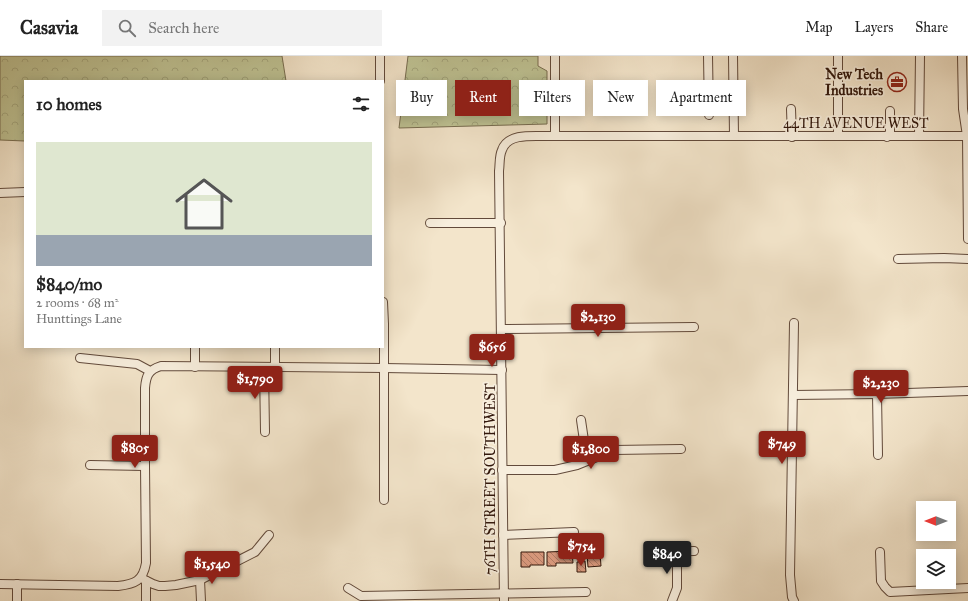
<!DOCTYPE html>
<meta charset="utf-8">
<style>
:root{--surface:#fff;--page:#f2f2f2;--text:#222;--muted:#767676;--line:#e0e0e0;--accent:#8f2418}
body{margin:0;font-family:"IM FELL Great Primer",serif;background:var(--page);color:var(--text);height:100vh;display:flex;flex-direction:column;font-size:15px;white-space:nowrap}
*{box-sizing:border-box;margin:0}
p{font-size:13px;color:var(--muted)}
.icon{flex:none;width:22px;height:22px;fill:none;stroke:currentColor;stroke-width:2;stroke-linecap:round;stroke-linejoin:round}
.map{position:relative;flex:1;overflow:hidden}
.panel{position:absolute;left:24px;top:24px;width:360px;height:268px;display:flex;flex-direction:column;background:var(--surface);border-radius:0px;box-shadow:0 2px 10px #0003}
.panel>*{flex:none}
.top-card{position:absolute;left:396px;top:24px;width:380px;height:36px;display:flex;gap:8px}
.needle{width:26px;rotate:270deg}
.tools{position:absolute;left:916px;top:445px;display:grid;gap:8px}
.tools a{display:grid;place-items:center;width:40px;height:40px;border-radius:0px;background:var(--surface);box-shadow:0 2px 10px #0003;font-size:20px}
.price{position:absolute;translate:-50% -34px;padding:0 9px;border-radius:4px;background:var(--accent);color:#fff;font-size:13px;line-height:26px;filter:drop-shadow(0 1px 2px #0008)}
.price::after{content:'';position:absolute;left:50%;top:24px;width:12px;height:9px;margin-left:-6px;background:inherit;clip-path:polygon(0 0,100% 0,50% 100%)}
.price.on{background:#222;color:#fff}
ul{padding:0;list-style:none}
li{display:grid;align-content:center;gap:8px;height:212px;padding:0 12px}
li+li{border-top:1px solid var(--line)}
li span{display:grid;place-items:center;height:124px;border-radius:0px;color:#555}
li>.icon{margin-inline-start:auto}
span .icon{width:72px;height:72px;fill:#fffc;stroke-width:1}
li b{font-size:17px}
h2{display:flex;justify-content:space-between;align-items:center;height:48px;padding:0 12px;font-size:17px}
.tag{padding:0 14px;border-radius:0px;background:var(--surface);box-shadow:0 2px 10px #0003;font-size:14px;line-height:36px}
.tag.on{background:var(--accent);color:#fff}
header{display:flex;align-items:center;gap:24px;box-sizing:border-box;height:56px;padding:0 20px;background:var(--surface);border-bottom:1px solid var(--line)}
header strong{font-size:19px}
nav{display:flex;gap:22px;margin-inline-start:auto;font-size:14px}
.search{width:280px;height:36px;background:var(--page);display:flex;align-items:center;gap:10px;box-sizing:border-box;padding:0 14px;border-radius:0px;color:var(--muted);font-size:15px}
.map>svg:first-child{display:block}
.forest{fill:url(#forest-crowns);stroke:#786d50}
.building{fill:url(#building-back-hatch);stroke:#32170b}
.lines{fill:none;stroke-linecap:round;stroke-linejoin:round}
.minor-casing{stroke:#624a3b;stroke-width:10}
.minor{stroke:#f7eedd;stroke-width:8}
.labels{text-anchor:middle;stroke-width:3.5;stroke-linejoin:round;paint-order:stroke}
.poi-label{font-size:14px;font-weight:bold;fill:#32170b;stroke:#f7eedd;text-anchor:end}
.street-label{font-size:14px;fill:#32170b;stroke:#f7eedd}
</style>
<header>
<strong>Casavia</strong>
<div class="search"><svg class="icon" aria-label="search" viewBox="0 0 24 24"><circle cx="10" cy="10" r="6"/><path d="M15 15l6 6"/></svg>Search here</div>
<nav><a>Map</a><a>Layers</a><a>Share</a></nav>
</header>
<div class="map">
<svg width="968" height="545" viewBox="0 0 968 545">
<defs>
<pattern id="forest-crowns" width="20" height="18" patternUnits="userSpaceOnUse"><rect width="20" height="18" fill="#bfc394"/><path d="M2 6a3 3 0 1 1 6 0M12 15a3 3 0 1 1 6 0" fill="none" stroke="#a5a77e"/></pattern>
<pattern id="building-back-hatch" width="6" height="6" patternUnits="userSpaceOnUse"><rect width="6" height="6" fill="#d9997d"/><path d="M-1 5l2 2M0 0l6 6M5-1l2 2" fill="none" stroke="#b17c65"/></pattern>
</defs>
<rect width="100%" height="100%" fill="#f3e5cb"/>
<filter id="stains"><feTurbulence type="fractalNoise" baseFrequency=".005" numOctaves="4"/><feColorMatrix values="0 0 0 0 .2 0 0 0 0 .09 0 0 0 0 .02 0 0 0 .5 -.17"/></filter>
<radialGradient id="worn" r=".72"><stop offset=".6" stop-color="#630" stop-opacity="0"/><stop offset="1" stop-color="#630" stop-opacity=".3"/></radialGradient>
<!-- forest -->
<g class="forest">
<path d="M 0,0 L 282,0 L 286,25 L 25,25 L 25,85 L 0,84 Z"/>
<path d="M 408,0 L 538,0 L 538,10 L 547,15 L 547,68 L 399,72 Z"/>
</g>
<!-- building -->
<g class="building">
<path d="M 572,495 L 573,507 L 556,507 L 556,510 L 547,510 L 547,496 Z"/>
<path d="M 521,496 L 544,496 L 544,509 L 530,509 L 530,511 L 521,511 Z"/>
<path d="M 600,497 L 601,510 L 588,511 L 587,498 Z"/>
<path d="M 585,505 L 586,516 L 577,516 L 577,506 Z"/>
</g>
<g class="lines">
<!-- minor casing -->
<g class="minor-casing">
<g id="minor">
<path d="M 380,0 L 380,25"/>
<path d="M 555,0 L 555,80"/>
<path d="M 708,0 L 709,59"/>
<path d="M 733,0 L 734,80"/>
<path d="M 838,0 L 838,80"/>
<path d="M 962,0 L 963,53 L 967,80 L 968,183"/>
<path d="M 791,53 L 792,81"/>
<path d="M 919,80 L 920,0"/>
<path d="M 887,81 L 890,76 L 890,55"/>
<path d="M 0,137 L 25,136"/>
<path d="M 430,167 L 501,167"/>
<path d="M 898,203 L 944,202 L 968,203"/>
<path d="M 383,246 L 384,268 L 384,444"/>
<path d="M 794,267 L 790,519 L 792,541 L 794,545"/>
<path d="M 501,273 L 694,271"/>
<path d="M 195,291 L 195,311"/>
<path d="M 275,291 L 275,311"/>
<path d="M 80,302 L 137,308 L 150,315"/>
<path d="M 264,311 L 265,376"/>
<path d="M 877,338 L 878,399"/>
<path d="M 793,339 L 877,338 L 968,335"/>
<path d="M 581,364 L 587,405"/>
<path d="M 90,409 L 145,410"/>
<path d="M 502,414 L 555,414 L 577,409 L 614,394 L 681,393"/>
<path d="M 503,479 L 574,476"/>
<path d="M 661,496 L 694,495"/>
<path d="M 880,496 L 881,525 L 885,531 L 890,536 L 968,532"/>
<path d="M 141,522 L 153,528 L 159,530 L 165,530 L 176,529 L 200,524 L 255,496 L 269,479"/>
<path d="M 200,524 L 201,545"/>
<path d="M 0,528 L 118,530 C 135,528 143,525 146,507 L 145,410 L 145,332 C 146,320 148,314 161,310 L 384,312 L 502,314"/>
<path d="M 348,532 L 361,540 L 586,536"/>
<path d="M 17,545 L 17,528"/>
<path d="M 146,545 L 146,525"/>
<path d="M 504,545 L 499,115 C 500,108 499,100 502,94 C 508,75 539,81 555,80 L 968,80"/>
<path d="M 672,545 L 677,532 L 677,496"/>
</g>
</g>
<!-- minor -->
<use href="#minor" class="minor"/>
</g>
<!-- icons -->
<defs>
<g id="office-ring" transform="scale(1)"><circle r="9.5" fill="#f7eedd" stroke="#8f2418" stroke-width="1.5"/><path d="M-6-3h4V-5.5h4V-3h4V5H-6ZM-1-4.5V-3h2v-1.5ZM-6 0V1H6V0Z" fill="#8f2418"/></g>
</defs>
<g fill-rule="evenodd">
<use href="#office-ring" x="897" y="26"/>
</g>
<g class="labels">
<!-- poi labels -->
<g class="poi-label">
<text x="883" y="23">New Tech<tspan x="883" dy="16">Industries</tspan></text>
</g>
<!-- street labels -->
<g class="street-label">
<text x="856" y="72">44TH AVENUE WEST</text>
<text transform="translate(490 423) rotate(-90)" y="5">76TH STREET SOUTHWEST</text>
</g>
</g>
<rect width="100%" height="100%" filter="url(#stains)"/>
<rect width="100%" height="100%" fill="url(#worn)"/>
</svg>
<div class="tools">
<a><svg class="needle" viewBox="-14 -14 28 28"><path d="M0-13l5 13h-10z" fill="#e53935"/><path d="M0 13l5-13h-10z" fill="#767676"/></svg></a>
<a><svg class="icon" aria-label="layers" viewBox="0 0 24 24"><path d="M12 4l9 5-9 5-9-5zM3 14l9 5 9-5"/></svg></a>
</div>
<b class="price" style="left:598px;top:282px">$2,130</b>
<b class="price" style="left:492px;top:312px">$656</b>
<b class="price" style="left:255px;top:344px">$1,790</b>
<b class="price" style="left:881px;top:348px">$2,230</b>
<b class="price" style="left:782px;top:409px">$749</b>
<b class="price" style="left:135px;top:413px">$805</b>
<b class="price" style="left:591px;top:414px">$1,800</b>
<b class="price" style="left:581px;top:511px">$754</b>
<b class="price on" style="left:667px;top:519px">$840</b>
<b class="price" style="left:212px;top:529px">$1,540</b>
<div class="top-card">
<a class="tag">Buy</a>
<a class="tag on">Rent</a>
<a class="tag">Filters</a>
<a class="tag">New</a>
<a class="tag">Apartment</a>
</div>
<section class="panel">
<h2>10 homes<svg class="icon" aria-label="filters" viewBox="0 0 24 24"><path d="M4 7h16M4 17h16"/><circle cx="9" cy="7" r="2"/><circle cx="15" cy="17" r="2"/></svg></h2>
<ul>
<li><span style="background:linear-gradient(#dfe7d0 75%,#9aa5b1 0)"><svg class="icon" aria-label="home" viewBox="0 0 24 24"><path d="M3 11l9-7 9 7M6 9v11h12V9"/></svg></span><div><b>$840/mo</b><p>2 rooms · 68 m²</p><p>Hunttings Lane</p></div></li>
</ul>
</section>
</div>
